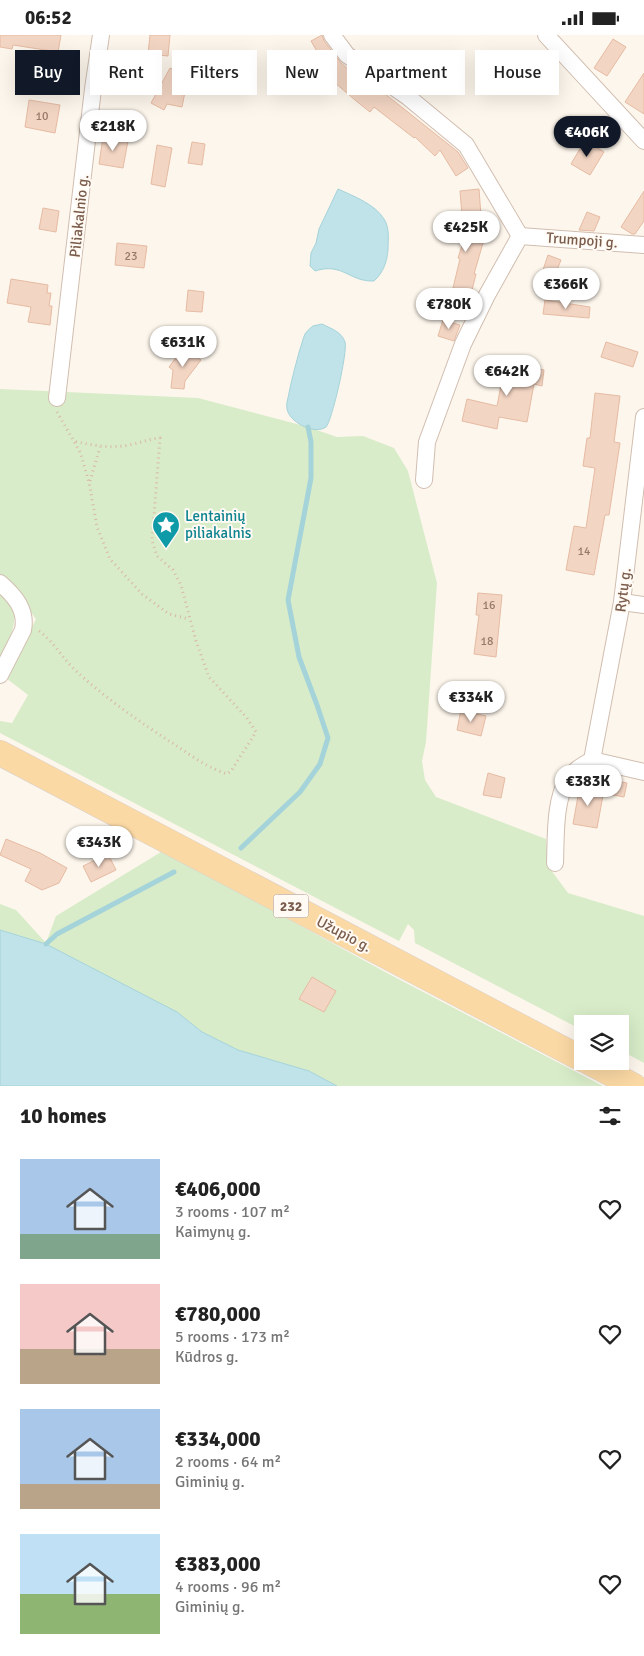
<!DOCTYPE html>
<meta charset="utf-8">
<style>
:root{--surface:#fff;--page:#f2f2f2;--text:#222;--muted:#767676;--accent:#111827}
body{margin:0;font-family:Signika,sans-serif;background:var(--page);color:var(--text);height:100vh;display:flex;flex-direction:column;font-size:19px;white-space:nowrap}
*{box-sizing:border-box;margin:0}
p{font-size:16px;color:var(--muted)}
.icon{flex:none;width:28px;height:28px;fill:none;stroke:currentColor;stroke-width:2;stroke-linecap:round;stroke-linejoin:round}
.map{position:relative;height:1051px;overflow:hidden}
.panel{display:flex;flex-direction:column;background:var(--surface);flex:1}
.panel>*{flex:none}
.hud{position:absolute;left:15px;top:15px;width:615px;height:45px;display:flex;gap:10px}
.controls{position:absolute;left:574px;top:980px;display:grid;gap:10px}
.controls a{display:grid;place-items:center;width:55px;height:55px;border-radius:0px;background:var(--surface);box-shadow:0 5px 20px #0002;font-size:25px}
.price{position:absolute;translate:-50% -42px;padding:0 11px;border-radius:18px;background:#fff;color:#222;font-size:16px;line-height:32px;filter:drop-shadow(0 1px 2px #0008)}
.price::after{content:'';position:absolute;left:50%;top:30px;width:15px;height:11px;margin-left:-8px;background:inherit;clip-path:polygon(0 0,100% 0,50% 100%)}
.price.active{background:var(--accent);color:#fff}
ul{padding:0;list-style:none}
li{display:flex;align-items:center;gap:15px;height:125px;padding:0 20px}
li span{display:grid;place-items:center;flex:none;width:140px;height:100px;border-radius:0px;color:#555}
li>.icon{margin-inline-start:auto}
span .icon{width:60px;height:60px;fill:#fffc;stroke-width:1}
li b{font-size:21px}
h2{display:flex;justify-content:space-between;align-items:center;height:60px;padding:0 20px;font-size:21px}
.pill{padding:0 18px;border-radius:0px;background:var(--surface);box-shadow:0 5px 20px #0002;font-size:18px;line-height:45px}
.pill.active{background:var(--accent);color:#fff}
.status{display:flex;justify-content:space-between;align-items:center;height:35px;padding:0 25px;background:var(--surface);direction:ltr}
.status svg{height:14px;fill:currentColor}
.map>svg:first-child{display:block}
.green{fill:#d8ecc9}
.water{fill:#bfe3e8;stroke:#a5d3da}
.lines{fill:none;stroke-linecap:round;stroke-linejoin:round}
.stream{stroke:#a5d3da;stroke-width:5}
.building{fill:#f3d5c3;stroke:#e6bba3}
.minor-casing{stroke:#d1beb0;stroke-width:18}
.primary-casing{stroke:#dad1cd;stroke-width:26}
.path{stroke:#d9b8a5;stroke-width:3;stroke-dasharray:1 4;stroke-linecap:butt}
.minor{stroke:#fff;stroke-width:16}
.primary{stroke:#fbd9a5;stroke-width:25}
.labels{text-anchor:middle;stroke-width:4;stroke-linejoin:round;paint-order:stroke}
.number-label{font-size:12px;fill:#987a6a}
.shield{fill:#fffaf3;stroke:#a28b7f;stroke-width:1}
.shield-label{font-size:14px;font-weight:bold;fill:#7a5c4d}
.street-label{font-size:15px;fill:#7a5c4d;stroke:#fffaf3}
.culture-label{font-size:15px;fill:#0d838f;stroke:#fffaf3;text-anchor:start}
</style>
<div class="status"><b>06:52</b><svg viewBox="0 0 49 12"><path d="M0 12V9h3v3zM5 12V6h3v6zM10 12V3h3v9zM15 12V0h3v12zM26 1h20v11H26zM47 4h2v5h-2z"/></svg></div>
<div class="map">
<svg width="644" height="1051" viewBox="0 0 644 1051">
<rect width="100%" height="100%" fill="#fdf6ec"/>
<!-- green -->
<g class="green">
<path d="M 0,354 L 198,363 L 308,392 L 337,402 L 363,401 L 394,413 L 408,436 L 437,548 L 426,707 L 422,726 L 425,745 L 436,762 L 546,804 L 548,831 L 568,858 L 644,881 L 644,1028 L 620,1015 L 620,989 L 582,989 L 582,995 L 415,908 L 414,895 L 408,889 L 399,906 L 0,698 L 0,686 L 12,688 L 28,660 L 6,643 L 36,584 L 16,558 L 0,544 Z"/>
<path d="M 0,556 C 25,579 12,598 0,624 Z"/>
<path d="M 161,817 L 204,838 L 387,938 L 603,1051 L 337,1051 L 309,1036 L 238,1015 L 202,997 L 177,977 L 46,909 L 0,895 L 0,869 L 16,875 L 46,908 L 56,881 Z"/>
</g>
<!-- water -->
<g class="water">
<path d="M 338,154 C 353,161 375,169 384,184 C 390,193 388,205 388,215 C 387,227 383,238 374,246 C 349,247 343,227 315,236 L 310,231 L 311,218 L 316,208 L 319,194 Z"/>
<path d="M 322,289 C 330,293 342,297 345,307 C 348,316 332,386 326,392 C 315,400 292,388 288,377 C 285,371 288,364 289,358 C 292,343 296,328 300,314 C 302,309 303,303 305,299 C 307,296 310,293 313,291 Z"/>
<path d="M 0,895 L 46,909 L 177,977 L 202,997 L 238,1015 L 309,1036 L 337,1051 L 0,1051 Z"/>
</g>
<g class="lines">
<!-- stream -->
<g class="stream">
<path d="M 241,813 L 300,757 L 320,729 L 328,703 L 317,670 L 299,622 L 288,565 L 311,443 L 311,407 L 308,392"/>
<path d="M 46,909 L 57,899 L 174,837"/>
</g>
</g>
<!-- building -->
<g class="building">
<path d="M 0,0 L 61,0 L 58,17 L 13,10 L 12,14 L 0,12 Z"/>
<path d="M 150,0 L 170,0 L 168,21 L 148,19 Z"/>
<path d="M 322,0 L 324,6 L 341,28 L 364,48 L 366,45 L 384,58 L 458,117 L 468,133 L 456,141 L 440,115 L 435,121 L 415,102 L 414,103 L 374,72 L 370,77 L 355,65 L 326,40 L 329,37 L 311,6 Z"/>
<path d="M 613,4 L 626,12 L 607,41 L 594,33 Z"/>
<path d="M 170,33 L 188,42 L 182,72 L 167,69 L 164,75 L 151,68 Z"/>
<path d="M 644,38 L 644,79 L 625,67 Z"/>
<path d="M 29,65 L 60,70 L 55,98 L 25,92 Z"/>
<path d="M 103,102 L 128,106 L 123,133 L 99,129 Z"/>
<path d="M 585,105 L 604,117 L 590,140 L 571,129 Z"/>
<path d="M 192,107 L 205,109 L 202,130 L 188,128 Z"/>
<path d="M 157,110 L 172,113 L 165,152 L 151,149 Z"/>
<path d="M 479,154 L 483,208 L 474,239 L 476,239 L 471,259 L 465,257 L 456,283 L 447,280 L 448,276 L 439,273 L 445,255 L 452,257 L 460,224 L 458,223 L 464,204 L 460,156 Z"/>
<path d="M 644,156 L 644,186 L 635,199 L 632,199 L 621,192 Z"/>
<path d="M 43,173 L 59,176 L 56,197 L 39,194 Z"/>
<path d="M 587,177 L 600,182 L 594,196 L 579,195 Z"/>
<path d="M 117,208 L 147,211 L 144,233 L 115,230 Z"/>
<path d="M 548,220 L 561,225 L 555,240 L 543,235 Z"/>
<path d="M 11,244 L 48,250 L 47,258 L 51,258 L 49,271 L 52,271 L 50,290 L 28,287 L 31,272 L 7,268 Z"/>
<path d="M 188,255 L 204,257 L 202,277 L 186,276 Z"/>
<path d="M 545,265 L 590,272 L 589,283 L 543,279 Z"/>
<path d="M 443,285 L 460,290 L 454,306 L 438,301 Z"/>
<path d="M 606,307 L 638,317 L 633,332 L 601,322 Z"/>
<path d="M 184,312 L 201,325 L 185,346 L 184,354 L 171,353 L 173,335 L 169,332 Z"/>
<path d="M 498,327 L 544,335 L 542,351 L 534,349 L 527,387 L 499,382 L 497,394 L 462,386 L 467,364 L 497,371 L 502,345 L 495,343 Z"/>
<path d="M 595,358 L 620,361 L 614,407 L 620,408 L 609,480 L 605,480 L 594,540 L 566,535 L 574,491 L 586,493 L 595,433 L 583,431 L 587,403 L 590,403 Z"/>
<path d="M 478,558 L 502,560 L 496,622 L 474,619 L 479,580 L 476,580 Z"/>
<path d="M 461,675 L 486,681 L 481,701 L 457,695 Z"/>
<path d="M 488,738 L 505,743 L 501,763 L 483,760 Z"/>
<path d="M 610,745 L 627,748 L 624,762 L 608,759 Z"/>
<path d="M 580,750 L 604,755 L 597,793 L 573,789 Z"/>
<path d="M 6,804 L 40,818 L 67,833 L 59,848 L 42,855 L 25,846 L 31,834 L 0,820 Z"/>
<path d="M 108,819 L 116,835 L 91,847 L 83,831 Z"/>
<path d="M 312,942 L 336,956 L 324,977 L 299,964 Z"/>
</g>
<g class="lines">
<!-- minor casing -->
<g class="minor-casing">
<g id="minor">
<path d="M 332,0 L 347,20 L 408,62 L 466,110 L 520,201 L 487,260 L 463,309 L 427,407 L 424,445"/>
<path d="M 546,0 L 644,106"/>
<path d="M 520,201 L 644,210"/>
<path d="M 57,363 L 93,54 L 101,0"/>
<path d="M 0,548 C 15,561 27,575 23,595 L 0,640"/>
<path d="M 622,567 L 644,570"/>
<path d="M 592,725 L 622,567 L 644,382"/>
<path d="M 555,828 C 556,804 554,765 568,744 C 574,735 583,730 592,725 L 644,737"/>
</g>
</g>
<!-- primary casing -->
<g class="primary-casing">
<g id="primary">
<path d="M 0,718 L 582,1024"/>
<path d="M 587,1026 L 634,1051"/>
</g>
</g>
<!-- path -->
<g class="path">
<path d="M 57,377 L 80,417 L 89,447 L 97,492 L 110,524 L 142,559 L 169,579 L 189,584"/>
<path d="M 90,446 L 100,412"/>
<path d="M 39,596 C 53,606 61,621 73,633 C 101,660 141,688 174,709 C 190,720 208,733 227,739 L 231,736 L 256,697 L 247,683 L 209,642 L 196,606 L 181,550 L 173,535 L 157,521 L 152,506 L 160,403 C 149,404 140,408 129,410 C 110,414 92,410 73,406"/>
</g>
<!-- minor -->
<use href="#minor" class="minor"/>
<!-- primary -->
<use href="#primary" class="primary"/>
</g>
<!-- icons -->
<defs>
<g id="sight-pin" transform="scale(1.4375)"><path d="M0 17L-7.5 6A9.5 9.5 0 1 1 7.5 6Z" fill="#0f9aa8" stroke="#fffaf3"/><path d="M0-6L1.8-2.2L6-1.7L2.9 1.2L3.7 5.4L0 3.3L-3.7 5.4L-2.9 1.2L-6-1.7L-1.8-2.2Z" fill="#fff"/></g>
</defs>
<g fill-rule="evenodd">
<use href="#sight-pin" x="166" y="490"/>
</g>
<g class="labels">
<!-- number labels -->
<g class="number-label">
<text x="42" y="85">10</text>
<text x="131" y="225">23</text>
<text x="584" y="520">14</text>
<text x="489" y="574">16</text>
<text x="487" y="610">18</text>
</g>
<!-- shield labels -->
<rect class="shield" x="273.5" y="859.5" width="35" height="23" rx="4"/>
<g class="shield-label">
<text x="291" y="876">232</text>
</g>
<!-- street labels -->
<g class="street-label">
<text transform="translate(79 181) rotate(-84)" y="5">Piliakalnio g.</text>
<text transform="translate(582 205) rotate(4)" y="5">Trumpoji g.</text>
<text transform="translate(623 555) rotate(-83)" y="5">Rytų g.</text>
<text transform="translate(344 899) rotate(28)" y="5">Užupio g.</text>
</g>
<!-- culture labels -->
<g class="culture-label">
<text x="185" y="486">Lentainių<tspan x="185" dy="17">piliakalnis</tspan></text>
</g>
</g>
</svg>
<div class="controls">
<a><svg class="icon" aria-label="layers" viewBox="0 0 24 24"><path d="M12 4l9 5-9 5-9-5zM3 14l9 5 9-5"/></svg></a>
</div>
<b class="price" style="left:113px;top:117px">€218K</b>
<b class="price active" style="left:587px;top:123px">€406K</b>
<b class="price" style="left:466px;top:218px">€425K</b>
<b class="price" style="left:566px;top:275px">€366K</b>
<b class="price" style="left:449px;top:295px">€780K</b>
<b class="price" style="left:183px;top:333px">€631K</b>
<b class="price" style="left:507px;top:362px">€642K</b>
<b class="price" style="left:471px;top:688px">€334K</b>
<b class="price" style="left:588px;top:772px">€383K</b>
<b class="price" style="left:99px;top:833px">€343K</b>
<div class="hud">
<a class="pill active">Buy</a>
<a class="pill">Rent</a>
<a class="pill">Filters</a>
<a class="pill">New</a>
<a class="pill">Apartment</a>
<a class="pill">House</a>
</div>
</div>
<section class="panel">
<h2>10 homes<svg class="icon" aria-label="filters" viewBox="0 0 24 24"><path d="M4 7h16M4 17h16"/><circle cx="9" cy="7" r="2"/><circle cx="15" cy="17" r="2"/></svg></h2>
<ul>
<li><span style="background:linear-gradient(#a9c7e8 75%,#7fa58c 0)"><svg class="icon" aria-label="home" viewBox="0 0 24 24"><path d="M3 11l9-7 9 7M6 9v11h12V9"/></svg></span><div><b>€406,000</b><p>3 rooms · 107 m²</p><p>Kaimynų g.</p></div><svg class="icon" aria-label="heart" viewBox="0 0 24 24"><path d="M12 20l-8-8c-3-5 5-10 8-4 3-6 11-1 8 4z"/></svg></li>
<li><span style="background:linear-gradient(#f6c9c9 65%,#b9a48a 0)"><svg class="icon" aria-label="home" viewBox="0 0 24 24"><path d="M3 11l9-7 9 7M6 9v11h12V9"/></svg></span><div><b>€780,000</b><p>5 rooms · 173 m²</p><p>Kūdros g.</p></div><svg class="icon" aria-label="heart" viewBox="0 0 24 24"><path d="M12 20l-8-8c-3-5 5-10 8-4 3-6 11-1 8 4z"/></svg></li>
<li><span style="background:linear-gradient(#a9c7e8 75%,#b9a48a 0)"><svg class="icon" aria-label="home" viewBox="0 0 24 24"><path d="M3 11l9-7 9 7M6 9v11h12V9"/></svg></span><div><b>€334,000</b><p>2 rooms · 64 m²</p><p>Giminių g.</p></div><svg class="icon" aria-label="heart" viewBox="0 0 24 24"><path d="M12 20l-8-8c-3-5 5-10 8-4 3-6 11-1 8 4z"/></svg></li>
<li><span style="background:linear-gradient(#bfe0f5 60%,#8fb573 0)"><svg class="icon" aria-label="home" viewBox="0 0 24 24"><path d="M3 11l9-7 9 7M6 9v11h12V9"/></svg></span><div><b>€383,000</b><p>4 rooms · 96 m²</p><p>Giminių g.</p></div><svg class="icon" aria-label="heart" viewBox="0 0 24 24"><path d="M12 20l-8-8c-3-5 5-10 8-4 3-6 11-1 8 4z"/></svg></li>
</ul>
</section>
